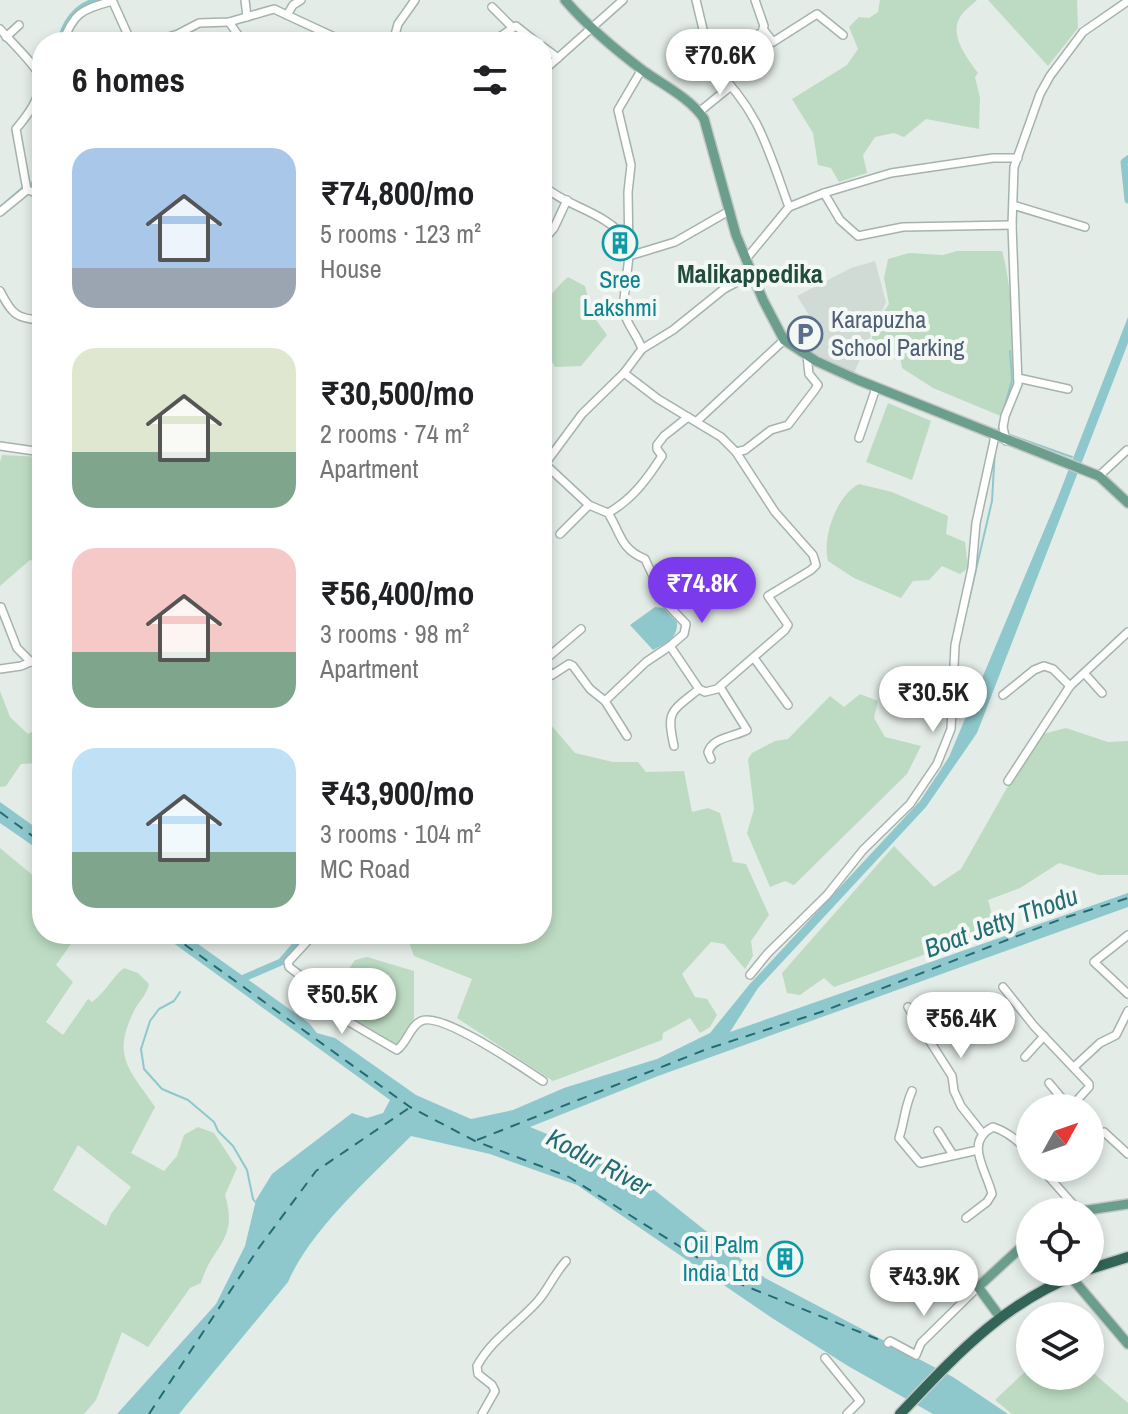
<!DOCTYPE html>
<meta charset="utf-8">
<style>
:root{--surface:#fff;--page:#f2f2f2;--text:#202124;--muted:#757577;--accent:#7c3aed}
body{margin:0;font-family:"Archivo Narrow",sans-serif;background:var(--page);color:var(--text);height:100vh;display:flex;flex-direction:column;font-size:30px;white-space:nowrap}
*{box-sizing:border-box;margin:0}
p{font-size:26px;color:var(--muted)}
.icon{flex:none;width:44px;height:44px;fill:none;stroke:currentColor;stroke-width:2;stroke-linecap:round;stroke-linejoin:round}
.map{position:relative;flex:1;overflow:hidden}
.drawer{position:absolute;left:32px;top:32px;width:520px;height:912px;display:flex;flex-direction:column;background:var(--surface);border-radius:32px;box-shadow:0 4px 12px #0003}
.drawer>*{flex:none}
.needle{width:52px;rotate:50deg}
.buttons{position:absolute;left:1016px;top:1094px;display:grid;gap:16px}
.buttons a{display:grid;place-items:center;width:88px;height:88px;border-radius:50%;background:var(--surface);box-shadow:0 4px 12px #0003;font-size:40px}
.price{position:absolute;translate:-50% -68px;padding:0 18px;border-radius:28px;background:#fff;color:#222;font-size:26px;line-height:52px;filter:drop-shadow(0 2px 4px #0008)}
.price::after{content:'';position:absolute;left:50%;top:48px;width:24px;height:18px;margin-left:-12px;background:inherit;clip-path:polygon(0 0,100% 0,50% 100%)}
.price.active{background:var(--accent);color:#fff}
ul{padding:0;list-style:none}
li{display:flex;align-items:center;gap:24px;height:200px;padding:0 40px}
li span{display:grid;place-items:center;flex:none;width:224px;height:160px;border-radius:24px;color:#555}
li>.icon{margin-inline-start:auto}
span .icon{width:96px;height:96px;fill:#fffc;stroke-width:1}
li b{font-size:34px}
h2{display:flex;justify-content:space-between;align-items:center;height:96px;padding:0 40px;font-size:34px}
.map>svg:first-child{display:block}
.built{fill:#d1dbd6}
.green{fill:#bddbc3;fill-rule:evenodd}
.water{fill:#8fc8cc}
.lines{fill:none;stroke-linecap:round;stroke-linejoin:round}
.stream{stroke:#8fc8cc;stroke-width:2}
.canal{stroke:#8fc8cc;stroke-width:7}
.ferry{stroke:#236c73;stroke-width:2;stroke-dasharray:10 8;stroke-linecap:butt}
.minor-casing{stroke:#a6b3ad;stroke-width:10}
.major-casing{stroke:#c2c8c6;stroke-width:12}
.highway-casing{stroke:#c2c8c6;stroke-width:13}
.minor{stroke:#fff;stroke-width:7}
.major{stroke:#6b9e8c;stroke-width:9}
.highway{stroke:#326557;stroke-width:10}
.labels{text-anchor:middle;stroke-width:8;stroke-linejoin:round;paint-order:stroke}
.culture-label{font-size:24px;fill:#0d838f;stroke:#f3f8f5}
.service-label{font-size:24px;fill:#4e5e75;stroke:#f3f8f5;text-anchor:start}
.neighbourhood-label{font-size:26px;font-weight:bold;fill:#214c3e;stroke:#f3f8f5}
.water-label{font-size:26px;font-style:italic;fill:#236c73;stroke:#f3f8f5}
</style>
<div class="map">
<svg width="1128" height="1414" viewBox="0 0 1128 1414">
<rect width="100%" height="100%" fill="#e3ece7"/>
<!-- built -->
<path class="built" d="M 875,261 L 886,302 L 853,375 L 794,343 L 809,315 L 797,296 L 851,268 Z"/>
<!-- green -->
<g class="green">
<path d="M 880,0 L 977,0 C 972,5 962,12 959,19 C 950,37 968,59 978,73 L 975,77 L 980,98 L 979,129 L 926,119 L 904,137 L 894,133 L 875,137 L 863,155 L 867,173 L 839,182 L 831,168 L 818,165 L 813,133 L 792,99 L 847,65 L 858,49 L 849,27 L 859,17 L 869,18 L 878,12 Z"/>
<path d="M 988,0 L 1077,0 L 1078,28 L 1048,66 Z"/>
<path d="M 957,251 L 1002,251 C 1010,277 1021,370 1013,394 C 1011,402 1006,410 1003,417 L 933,388 L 902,368 L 900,356 L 871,347 C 871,331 880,316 889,304 L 884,278 L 888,259 L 909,253 L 943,255 Z"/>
<path d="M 568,277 L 585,286 L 593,316 L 607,335 L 581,366 L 555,367 C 534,329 535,306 568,277 Z"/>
<path d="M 888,403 L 931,421 L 912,480 L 866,462 Z"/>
<path d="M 2,455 L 42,457 L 42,567 L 38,562 L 30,560 L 0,586 L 0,462 Z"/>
<path d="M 859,484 L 892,492 L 948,516 L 946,534 L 965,542 L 968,568 L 960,574 L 942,566 L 929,580 L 913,581 L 901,598 L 854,578 L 828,561 C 822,538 836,496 859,484 Z"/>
<path d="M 0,691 L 10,717 L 28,734 L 42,726 L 42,763 L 21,764 L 6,786 L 0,787 Z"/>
<path d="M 860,694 L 878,701 L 874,718 L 885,737 L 921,746 L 907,774 L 794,885 L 785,881 L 770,887 L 747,833 L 754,809 L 748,759 L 752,753 L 775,741 L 788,739 L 830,696 L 844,707 Z"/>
<path d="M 551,725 L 575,753 L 613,762 L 638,762 L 646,772 L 684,771 L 692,812 L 708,808 L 720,813 L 733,862 L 746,864 L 769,915 L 751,941 L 753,956 L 745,969 L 724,944 L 711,942 L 682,974 L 695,997 L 707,999 L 717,1015 L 710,1027 L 700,1033 L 690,1018 L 663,1033 L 662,1040 L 553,1081 L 457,1018 L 472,979 L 414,956 L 406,934 L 542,934 L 542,727 Z"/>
<path d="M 1066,728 L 1108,742 L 1128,741 L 1128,875 L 1099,875 L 1059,863 L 1020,888 L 988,900 L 996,929 L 834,987 L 824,978 L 800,995 L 787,993 L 782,973 L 894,846 L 934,887 L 961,869 L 1008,786 L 1043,734 Z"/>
<path d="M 0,848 L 42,883 L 42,934 L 78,934 L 56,965 L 73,982 L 46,1022 L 63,1035 L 88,999 L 92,1002 C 106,992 113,976 124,968 L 138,973 L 149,984 C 147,995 138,1002 134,1011 C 111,1057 130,1070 155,1107 L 131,1153 L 164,1171 L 177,1156 L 184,1135 L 198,1127 L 214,1133 L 237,1168 L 225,1195 C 239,1241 212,1245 201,1283 L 190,1288 L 148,1347 L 122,1332 L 96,1400 L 84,1414 L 0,1414 ZM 78,1145 L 131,1187 L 111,1214 L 106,1226 L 53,1190 Z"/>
<path d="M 367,957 L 414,971 L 414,1018 L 404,1040 L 396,1044 L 341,1011 L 345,975 L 355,960 Z"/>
<path d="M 1030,1367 L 1030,1376 L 1090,1376 L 1090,1370 L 1128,1403 L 1128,1414 L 1012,1414 L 995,1400 Z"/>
</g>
<!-- water -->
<g class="water">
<path d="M 1128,317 L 1128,343 L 977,733 L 926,807 L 758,988 L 730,1032 L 1128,893 L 1128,907 L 658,1076 L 530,1127 L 623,1165 L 765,1278 L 953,1377 L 1008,1414 L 933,1414 L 848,1366 L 772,1318 L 577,1185 L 490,1154 L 411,1136 C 371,1177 311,1229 288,1282 L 179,1414 L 117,1414 L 216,1304 L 245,1246 L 256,1200 L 272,1174 L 352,1113 L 367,1118 L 383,1113 L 390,1100 L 161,934 L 184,934 L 309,1023 L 317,1033 L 335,1038 L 416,1095 L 471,1119 L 513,1110 L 564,1088 L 657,1059 L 710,1033 L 749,985 L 920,801 L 949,757 L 1056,502 Z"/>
<path d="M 655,607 L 663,608 L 677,622 C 678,639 666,643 653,650 L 630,625 Z"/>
<path d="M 0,802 L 42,832 L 42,852 L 0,823 Z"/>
</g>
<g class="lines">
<!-- stream -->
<g class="stream">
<path d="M 0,207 L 23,187"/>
<path d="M 998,431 L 1012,380 L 1010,351"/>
<path d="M 1007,434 L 1072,457"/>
<path d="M 967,608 L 992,501 L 995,449"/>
<path d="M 180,992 L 174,1001 L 159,1009 L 150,1021 L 141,1049 L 144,1069 L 162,1089 L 188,1100 L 214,1122 L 218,1131 L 233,1146 L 247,1170 L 253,1199 L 257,1204"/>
</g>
<!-- canal -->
<g class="canal">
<path d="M 60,42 C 66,20 78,4 101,0"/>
<path d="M 42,102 L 37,117 L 42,127"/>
<path d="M 1128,159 L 1124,162 L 1128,200"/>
<path d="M 42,173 L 34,184 L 42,195"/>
<path d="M 237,981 L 281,962 L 305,934"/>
</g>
<!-- ferry -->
<g class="ferry">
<path d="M 0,812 L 42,843"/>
<path d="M 170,934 L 410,1107 L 475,1141 L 569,1177 L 738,1283 L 887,1343"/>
<path d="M 477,1140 L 707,1049 L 821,1012 L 1064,918 L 1128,898"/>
<path d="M 149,1414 L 258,1249 L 316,1171 L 409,1108"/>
</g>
<!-- minor casing -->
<g class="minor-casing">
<g id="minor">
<path d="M 245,0 L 247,17"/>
<path d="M 696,0 L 712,67"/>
<path d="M 755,0 L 764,26 L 762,32 L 726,55 L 712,67 C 758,107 769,152 789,207"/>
<path d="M 492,7 L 512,27"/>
<path d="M 287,15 L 293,5 L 301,0"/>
<path d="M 229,22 L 243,42"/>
<path d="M 0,29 C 8,39 39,68 40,78 C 42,97 27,116 16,129 L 27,190 L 0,212"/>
<path d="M 763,29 L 773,42 L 817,14 L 843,35"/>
<path d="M 6,37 L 19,25"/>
<path d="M 63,42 C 73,14 82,9 109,2 L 113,2 L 131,42"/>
<path d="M 153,42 L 178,34 L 199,23 L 229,22 L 274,9 L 345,42"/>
<path d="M 393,42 L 398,24 L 415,0"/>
<path d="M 492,42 L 516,26 L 536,42"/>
<path d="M 542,46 L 558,58"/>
<path d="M 542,72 L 623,0"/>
<path d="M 699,112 L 731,86"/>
<path d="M 542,185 C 570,209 602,209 629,242"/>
<path d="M 27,190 L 34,192 L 42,202"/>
<path d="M 824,193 L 840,220 L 858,236 L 903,227 L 1012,225"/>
<path d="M 1013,205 L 1085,227"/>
<path d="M 542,242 L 554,228 L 567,200"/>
<path d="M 629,256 L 675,242 L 729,211"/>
<path d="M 746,259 L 789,207 L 824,193 L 891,173 L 993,158 L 1018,158"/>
<path d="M 0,291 C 12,314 16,319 42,320"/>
<path d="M 642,349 C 637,334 625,323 623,308 L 629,256 L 628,192 L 631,165 L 618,110 L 642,69"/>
<path d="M 1018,378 L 1068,389"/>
<path d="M 697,421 L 784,340"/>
<path d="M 859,438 L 876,388"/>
<path d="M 1006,441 L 1003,427 L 1005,416 L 1018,384 L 1012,225 L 1014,167 L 1040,94 L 1050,76 L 1083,32 L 1128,1"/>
<path d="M 0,446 L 42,452"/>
<path d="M 736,452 L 745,450 L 771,430 L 788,425 L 814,391 L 818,385 L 809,374 L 807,356"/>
<path d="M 546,465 L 589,505 L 608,513 C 621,533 620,549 645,559 L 665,602 L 686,624 L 684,634 L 670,646 L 699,689 L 705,692 L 717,689 L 785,630 L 788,625 L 768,596 L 811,570 L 816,565 L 813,555 L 775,512 L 736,452 L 721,437 L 658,399 L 624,373"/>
<path d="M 542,468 L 582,414 L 624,373 L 642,349 L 673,330 L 724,289 L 752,274"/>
<path d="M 1099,476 L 1127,450"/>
<path d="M 608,513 C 633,499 647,479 662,456 L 657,449 L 657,445 L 664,436 L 688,417"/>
<path d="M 560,534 L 589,505"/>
<path d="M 1,607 L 17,648 L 31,662"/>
<path d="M 581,629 L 547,658 L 543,664 L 552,675 L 569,664 L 573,666 L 590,689 L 605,701 L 627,736"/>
<path d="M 754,658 L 788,705"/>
<path d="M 34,661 L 42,672"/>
<path d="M 0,669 L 21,666 L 42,657"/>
<path d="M 1085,674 L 1102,693"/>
<path d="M 889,681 L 952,711"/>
<path d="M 1003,695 L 1034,670 L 1044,666 L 1053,669 L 1070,686"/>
<path d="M 605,701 L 646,662 L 670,646"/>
<path d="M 674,746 C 666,710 671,712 699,689"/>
<path d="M 711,759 L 708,752 C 713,737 734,737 747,730 L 720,687"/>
<path d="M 1008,781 L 1070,686 L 1128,632"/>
<path d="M 314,934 L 288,962 L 289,967 L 314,986 L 316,992 L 313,1005 L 344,1019 L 397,1050 C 407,1043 410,1026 421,1021 C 441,1011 523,1068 543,1081"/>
<path d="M 1128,935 L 1094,962 L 1128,994"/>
<path d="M 750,975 L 768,953 L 827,895 L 863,850 L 910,804 L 937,764 L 951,729 L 955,645 L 972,568 L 976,523 L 995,436"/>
<path d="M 1003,987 L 1034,1026 L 1089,1084 L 1089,1087 L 1070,1108"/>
<path d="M 908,1007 L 952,1076 L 954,1091 L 961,1106 L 983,1134"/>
<path d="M 1025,1057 L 1044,1036"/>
<path d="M 1074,1067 L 1100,1043 L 1116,1035 L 1128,1011"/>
<path d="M 1049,1083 L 1070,1108"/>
<path d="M 912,1091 C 904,1109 905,1120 899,1138 L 920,1163 L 978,1150"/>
<path d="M 938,1131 L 953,1155"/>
<path d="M 1090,1132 L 1094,1135 L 1104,1132 L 1128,1154"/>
<path d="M 1041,1168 L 1079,1211"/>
<path d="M 966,1218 L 987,1202 L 992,1194 C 987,1171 963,1142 993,1127 C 1008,1132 1020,1142 1030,1154"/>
<path d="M 888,1343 L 890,1341 L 916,1355 L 921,1343 L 978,1287"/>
<path d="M 825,1358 L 860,1401 L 847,1414"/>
<path d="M 482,1414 L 495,1391 L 492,1385 L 478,1374 L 477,1366 C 492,1339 517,1324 537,1302 C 548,1290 554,1274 566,1261"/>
</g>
</g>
<!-- major casing -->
<g class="major-casing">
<g id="major">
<path d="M 565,0 C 588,27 617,51 645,72 C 665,86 691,99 704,119 L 736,235 L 763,300 L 784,340 L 816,361 L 858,380 L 1099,476 L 1128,503"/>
<path d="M 1075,1212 L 1128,1204"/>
<path d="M 1071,1277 L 1128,1344"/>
<path d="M 1000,1317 L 978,1287 L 1030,1239"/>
</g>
</g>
<!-- highway casing -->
<g class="highway-casing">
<g id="highway">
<path d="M 1090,1269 L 1128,1257"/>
<path d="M 900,1414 C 957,1354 1004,1302 1083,1272"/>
</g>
</g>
<!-- minor -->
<use href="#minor" class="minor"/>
<!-- major -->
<use href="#major" class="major"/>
<!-- highway -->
<use href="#highway" class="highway"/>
</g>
<!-- icons -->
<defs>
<g id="building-ring" transform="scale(1.8)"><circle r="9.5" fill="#f3f8f5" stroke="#0f9aa8" stroke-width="1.5"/><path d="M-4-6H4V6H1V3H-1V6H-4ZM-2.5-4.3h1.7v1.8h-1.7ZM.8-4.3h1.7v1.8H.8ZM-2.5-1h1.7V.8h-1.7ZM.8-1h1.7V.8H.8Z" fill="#0f9aa8"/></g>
<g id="parking-ring" transform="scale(1.8)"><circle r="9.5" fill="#f3f8f5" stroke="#5c6f8a" stroke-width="1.5"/><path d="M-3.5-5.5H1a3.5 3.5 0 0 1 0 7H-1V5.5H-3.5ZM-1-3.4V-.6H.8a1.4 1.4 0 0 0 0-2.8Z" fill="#5c6f8a"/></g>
</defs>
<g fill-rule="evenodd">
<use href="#building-ring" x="620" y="243"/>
<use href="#parking-ring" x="805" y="334"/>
<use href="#building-ring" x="785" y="1259"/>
</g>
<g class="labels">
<!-- culture labels -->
<g class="culture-label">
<text x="620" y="288">Sree<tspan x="620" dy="28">Lakshmi</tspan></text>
<text x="759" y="1253" text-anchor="end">Oil Palm<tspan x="759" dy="28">India Ltd</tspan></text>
</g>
<!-- service labels -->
<g class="service-label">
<text x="831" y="328">Karapuzha<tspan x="831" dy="28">School Parking</tspan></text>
</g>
<!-- neighbourhood labels -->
<g class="neighbourhood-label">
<text x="750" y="283">Malikappedika</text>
</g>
<!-- water labels -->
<g class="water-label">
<text transform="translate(1001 922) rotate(-20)" y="9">Boat Jetty Thodu</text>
<text transform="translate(599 1162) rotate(28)" y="9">Kodur River</text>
</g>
</g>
</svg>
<div class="buttons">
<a><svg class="needle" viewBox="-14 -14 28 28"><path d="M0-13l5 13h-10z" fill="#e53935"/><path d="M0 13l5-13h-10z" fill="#757577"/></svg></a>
<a><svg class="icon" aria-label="locate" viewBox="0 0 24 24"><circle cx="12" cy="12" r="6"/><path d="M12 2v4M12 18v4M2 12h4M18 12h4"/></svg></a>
<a><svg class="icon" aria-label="layers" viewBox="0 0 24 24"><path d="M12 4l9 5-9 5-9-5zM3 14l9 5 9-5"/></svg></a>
</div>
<b class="price" style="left:720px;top:97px">₹70.6K</b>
<b class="price active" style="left:702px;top:625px">₹74.8K</b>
<b class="price" style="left:933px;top:734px">₹30.5K</b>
<b class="price" style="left:342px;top:1036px">₹50.5K</b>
<b class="price" style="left:961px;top:1060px">₹56.4K</b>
<b class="price" style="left:924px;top:1318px">₹43.9K</b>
<section class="drawer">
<h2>6 homes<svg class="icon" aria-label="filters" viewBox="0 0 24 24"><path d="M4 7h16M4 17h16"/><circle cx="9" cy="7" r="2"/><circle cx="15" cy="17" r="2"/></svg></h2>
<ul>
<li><span style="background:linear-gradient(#a9c7e8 75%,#9aa5b1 0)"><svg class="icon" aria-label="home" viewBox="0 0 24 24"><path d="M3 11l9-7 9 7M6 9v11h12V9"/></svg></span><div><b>₹74,800/mo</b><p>5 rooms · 123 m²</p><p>House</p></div></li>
<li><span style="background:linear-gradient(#dfe7d0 65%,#7fa58c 0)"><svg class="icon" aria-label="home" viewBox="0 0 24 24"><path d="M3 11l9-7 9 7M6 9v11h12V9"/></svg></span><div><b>₹30,500/mo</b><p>2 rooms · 74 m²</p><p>Apartment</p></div></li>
<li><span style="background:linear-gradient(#f6c9c9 65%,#7fa58c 0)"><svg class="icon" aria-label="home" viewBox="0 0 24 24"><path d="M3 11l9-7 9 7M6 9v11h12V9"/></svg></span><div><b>₹56,400/mo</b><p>3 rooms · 98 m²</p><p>Apartment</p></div></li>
<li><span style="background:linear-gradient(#bfe0f5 65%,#7fa58c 0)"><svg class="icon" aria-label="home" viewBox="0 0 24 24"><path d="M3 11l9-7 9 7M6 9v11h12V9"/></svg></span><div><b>₹43,900/mo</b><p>3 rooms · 104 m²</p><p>MC Road</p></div></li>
</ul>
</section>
</div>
